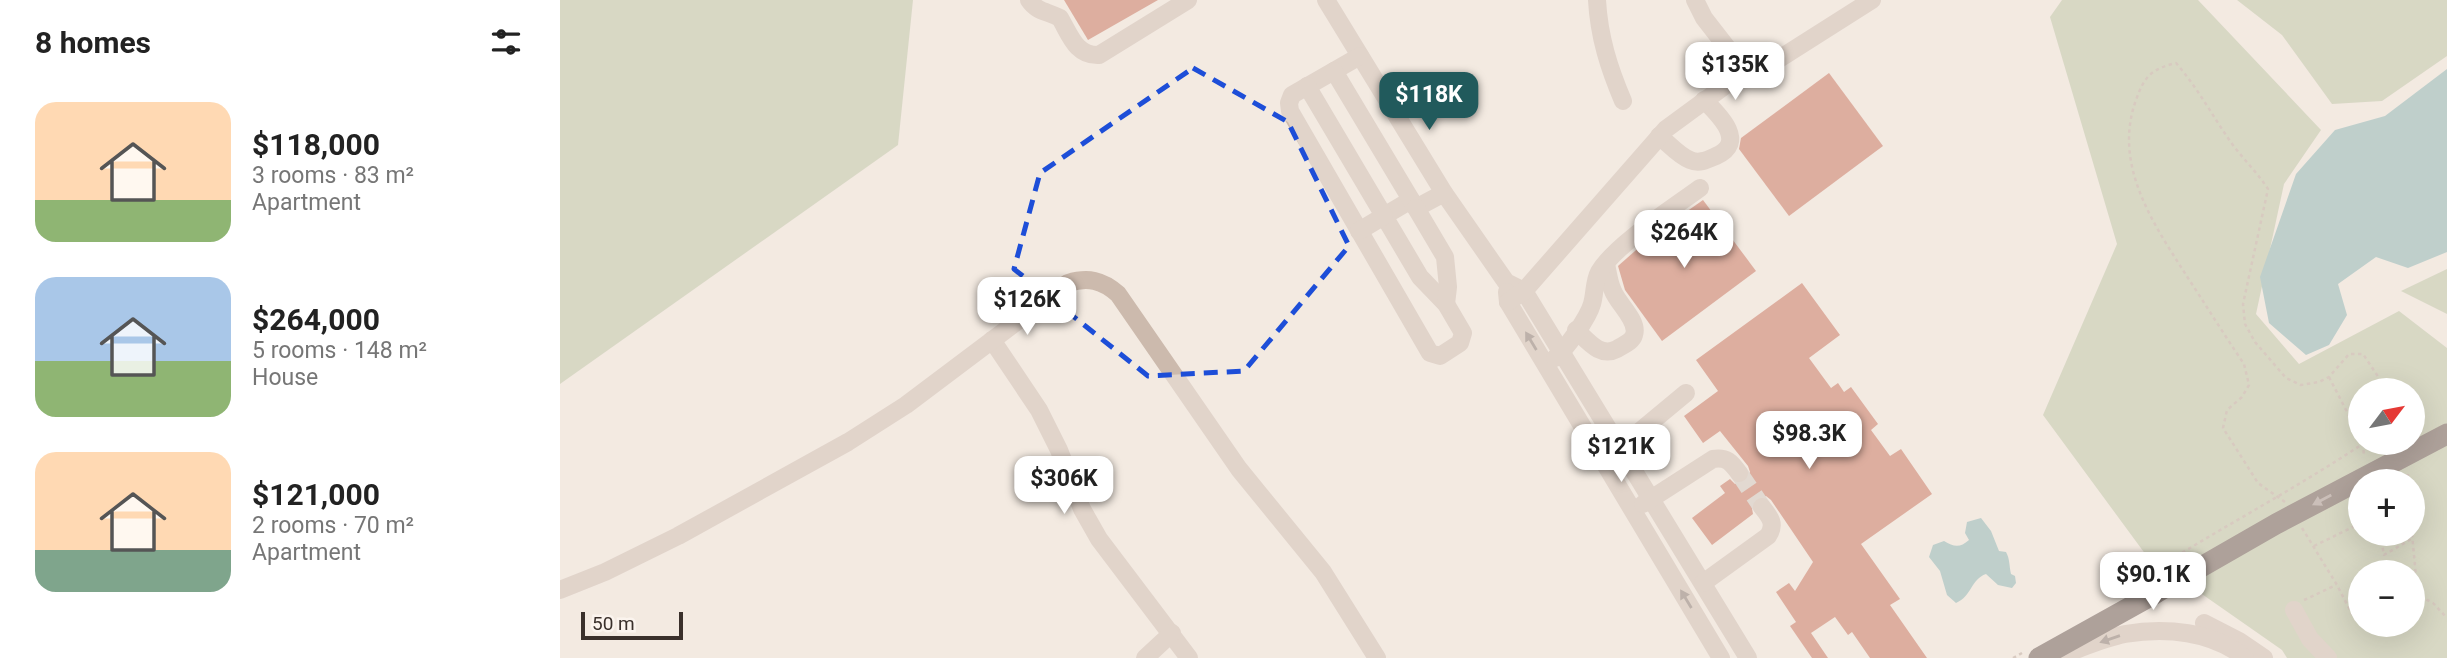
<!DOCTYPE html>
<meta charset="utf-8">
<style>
:root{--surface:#fff;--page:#f6f6f6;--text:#222;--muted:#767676;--accent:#215a5c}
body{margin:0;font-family:Roboto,sans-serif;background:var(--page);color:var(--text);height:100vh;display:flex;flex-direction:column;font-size:26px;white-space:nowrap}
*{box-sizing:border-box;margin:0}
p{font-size:23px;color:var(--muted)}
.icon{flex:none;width:38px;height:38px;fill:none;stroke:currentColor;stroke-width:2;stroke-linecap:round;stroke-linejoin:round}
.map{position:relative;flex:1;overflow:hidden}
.details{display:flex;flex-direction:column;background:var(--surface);width:560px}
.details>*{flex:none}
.needle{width:46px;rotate:58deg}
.tools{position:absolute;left:1788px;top:378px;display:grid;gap:14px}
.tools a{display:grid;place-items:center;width:77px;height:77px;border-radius:50%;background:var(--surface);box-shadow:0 7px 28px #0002;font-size:35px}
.scale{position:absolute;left:21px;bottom:18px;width:102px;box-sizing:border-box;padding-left:7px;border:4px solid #3a302b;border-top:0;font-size:19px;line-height:24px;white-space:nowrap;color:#3a302b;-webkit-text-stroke:5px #fbf4ee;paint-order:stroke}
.price{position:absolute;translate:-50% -60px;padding:0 16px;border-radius:14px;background:#fff;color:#222;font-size:23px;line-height:46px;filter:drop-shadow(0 2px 4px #0008)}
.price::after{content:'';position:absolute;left:50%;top:42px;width:21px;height:16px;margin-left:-10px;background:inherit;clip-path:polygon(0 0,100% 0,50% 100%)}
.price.selected{background:var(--accent);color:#fff}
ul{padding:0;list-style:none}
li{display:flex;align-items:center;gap:21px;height:175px;padding:0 35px}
li span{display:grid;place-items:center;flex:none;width:196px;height:140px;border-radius:21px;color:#555}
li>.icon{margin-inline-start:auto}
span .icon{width:84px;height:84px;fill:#fffc;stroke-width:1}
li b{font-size:30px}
h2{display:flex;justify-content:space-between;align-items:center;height:84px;padding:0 35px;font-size:30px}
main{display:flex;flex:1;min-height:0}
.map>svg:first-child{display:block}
.green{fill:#b9c3a1;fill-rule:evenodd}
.water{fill:#80b0b0}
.building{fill:#c4674e}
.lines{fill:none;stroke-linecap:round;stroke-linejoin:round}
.minor-tunnel{stroke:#cec5bd;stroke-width:18;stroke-dasharray:18 9;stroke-linecap:butt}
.path{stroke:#b8a497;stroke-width:2.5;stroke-dasharray:3.5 3.5;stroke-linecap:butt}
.minor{stroke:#ccbaad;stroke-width:18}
.highway{stroke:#5b4943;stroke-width:21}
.highway-bridge{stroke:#5b4943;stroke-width:21}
.oneway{fill:#7c6e66}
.oneway2{fill:#9b8d87}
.marked{fill:none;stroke:#1d4ed8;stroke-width:5;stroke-dasharray:14 9;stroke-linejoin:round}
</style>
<main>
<section class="details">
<h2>8 homes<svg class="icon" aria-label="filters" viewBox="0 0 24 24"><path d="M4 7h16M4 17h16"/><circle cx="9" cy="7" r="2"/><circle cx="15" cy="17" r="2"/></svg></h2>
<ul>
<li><span style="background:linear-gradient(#ffd9b3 70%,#8fb573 0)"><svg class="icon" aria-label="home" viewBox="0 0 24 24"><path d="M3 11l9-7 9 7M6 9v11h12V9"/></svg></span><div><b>$118,000</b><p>3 rooms · 83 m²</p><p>Apartment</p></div></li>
<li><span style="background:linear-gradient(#a9c7e8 60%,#8fb573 0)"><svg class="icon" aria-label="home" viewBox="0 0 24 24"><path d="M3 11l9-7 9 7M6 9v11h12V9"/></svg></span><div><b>$264,000</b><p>5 rooms · 148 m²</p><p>House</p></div></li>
<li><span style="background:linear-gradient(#ffd9b3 70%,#7fa58c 0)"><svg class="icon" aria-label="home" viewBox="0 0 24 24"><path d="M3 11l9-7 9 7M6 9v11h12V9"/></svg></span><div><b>$121,000</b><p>2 rooms · 70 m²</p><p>Apartment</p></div></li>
</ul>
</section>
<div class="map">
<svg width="1887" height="658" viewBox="0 0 1887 658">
<rect width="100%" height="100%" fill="#f3eae1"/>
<!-- green -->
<g class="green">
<path d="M 0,0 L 353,0 L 338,145 L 0,384 Z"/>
<path d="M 1502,0 L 1638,0 L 1761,130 L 1724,184 L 1696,314 L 1739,364 L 1839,311 L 1887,348 L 1887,658 L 1727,658 L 1722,650 L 1586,555 L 1483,415 L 1557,244 L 1490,17 ZM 1801,390 L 1853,390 L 1853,443 L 1801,443 ZM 1801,481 L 1853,481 L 1853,534 L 1801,534 ZM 1801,572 L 1853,572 L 1853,625 L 1801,625 Z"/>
<path d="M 1677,0 L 1887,0 L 1887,56 L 1822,101 L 1772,104 L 1722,35 Z"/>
<path d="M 1887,269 L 1887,314 L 1841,291 Z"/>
</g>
<!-- water -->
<g class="water">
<path d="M 1887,69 L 1887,252 L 1848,268 L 1816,257 L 1778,284 L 1787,315 L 1769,345 L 1746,355 L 1709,323 L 1700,277 L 1736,174 L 1775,130 L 1825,116 Z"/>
<path d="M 1421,518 L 1431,531 L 1439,551 L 1446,552 C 1450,559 1449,566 1451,574 L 1455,576 L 1456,583 L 1452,588 L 1438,585 L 1426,574 C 1411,579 1412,596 1396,603 L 1387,595 L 1380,571 L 1369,557 L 1373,545 L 1384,541 C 1394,547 1400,548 1409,540 L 1405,533 L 1407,522 Z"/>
</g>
<!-- building -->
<g class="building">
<path d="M 504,0 L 598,0 L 528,40 Z"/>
<path d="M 1269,73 L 1323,146 L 1229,216 L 1179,149 L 1181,138 Z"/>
<path d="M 1143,200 L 1196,271 L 1102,341 L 1065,290 L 1058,266 L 1092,236 Z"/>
<path d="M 1242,283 L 1280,335 L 1249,358 L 1271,388 L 1278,383 L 1284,392 L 1291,387 L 1318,424 L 1311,430 L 1330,456 L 1341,449 L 1372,494 L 1301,544 L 1340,599 L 1330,605 L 1367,658 L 1310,658 L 1292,632 L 1288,635 L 1275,617 L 1251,633 L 1268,658 L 1252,658 L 1230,626 L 1236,622 L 1216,592 L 1229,583 L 1235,591 L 1253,562 L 1211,500 L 1206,496 L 1196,498 L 1191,503 L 1193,514 L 1152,545 L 1132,518 L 1165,493 L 1160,486 L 1170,479 L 1175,484 L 1185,482 L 1190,472 L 1188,466 L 1160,431 L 1143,443 L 1124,416 L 1158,391 L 1136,360 Z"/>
</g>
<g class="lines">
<!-- minor-tunnel -->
<path class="minor-tunnel" d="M 1179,473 L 1202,507"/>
<!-- path -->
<g class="path">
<path d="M 1769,377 L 1801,439"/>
<path d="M 1803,443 L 1804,457"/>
<path d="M 1848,474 L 1848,481"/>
<path d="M 1725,502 L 1698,483 L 1663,428 L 1667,410 L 1682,397 L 1689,385 L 1684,364 C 1665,336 1647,307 1628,278 C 1595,226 1552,166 1576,100 C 1584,77 1591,69 1616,63 C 1637,87 1652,115 1670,141 C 1682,158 1697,172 1708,189 L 1683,304 L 1685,324 L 1695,342 L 1726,378 L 1741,385 L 1759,382 L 1769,377 L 1789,354 L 1803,354 L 1827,390"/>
<path d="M 1742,528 L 1777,585 L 1792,614 L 1801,615"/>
<path d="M 1820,534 L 1824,555 L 1853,538"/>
<path d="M 1852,534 L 1857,587 L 1853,594"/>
<path d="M 1754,546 L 1801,523"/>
<path d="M 1563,590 C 1641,538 1726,495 1804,443"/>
<path d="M 1854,593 L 1873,603 L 1887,618"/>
<path d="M 1744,600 L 1776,585"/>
<path d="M 1453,658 L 1462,653"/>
</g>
<!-- minor -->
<g class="minor">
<path d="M 469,0 C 477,12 487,11 500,18 C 510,35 516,56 539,55 L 628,0"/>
<path d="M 766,0 L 884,193 L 946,282 L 964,291 L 1188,658"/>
<path d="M 1037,0 C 1039,37 1049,68 1063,101"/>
<path d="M 1135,0 L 1144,18 L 1186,72"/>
<path d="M 800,56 L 732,95 L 729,103 L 730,111 L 870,353 L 880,356 L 900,343 L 903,333 L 886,304 L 860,277 L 824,216 L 851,200"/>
<path d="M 774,71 L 856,208 L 884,193"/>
<path d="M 747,86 L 824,216 L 799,231"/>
<path d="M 1099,136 C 1109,144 1119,156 1130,160 C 1139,164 1147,160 1156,156 C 1188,142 1158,114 1144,100"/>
<path d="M 856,208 L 885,257 L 888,287 L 886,304"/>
<path d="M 947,292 L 948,302 L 1161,658"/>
<path d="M 948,302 L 964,291 L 1106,129 L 1170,82 L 1186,72 L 1208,66 L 1312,0"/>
<path d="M 1016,330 C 1028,341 1040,358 1057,349 C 1063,345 1072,342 1074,335 C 1079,321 1058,304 1053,291 C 1049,283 1048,273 1046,264"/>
<path d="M 432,340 L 479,410 L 499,450 L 522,509 L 539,539 L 629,658"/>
<path d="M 995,358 C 1006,349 1028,318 1032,304 C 1035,294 1034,281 1039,272 C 1055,245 1113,208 1140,188"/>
<path d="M 1061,447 L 1126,393"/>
<path d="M 1083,504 L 1153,459 C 1167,457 1171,462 1179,473"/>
<path d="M 1143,583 L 1208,536 C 1216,524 1210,517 1202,507"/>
<path d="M 0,590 L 45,572 L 118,536 L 288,442 L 346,405 L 508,283 C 528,277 542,280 558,294 L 679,469 L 763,572 L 817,658"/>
<path d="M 1734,610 L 1750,639 L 1768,658"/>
<path d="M 1644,623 L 1679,641 L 1704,658"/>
<path d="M 585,658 L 612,633"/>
<path d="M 1492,658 C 1516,651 1540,639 1565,634 C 1605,627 1652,631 1685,658"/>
</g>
<!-- highway -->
<path class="highway" d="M 1479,658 L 1594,594"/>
<!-- highway-bridge -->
<path class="highway-bridge" d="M 1594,594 L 1716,524 L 1887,434"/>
</g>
<!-- one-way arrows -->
<defs><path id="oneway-solid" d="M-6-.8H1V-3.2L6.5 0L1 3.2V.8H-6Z" transform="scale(1.75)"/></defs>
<g class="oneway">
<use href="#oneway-solid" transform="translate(971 341) rotate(-121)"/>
<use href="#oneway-solid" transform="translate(1126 599) rotate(-121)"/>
<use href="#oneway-solid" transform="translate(1550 639) rotate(161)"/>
</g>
<use class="oneway2" href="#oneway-solid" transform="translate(1762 500) rotate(152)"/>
<!-- marked area -->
<path d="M0 0H1887V658H0ZM 633,68 L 728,122 L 789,246 L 684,371 L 588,376 L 454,269 L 480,173 Z" fill="#f3eae1" fill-opacity=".55" fill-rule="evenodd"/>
<path class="marked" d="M 633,68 L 728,122 L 789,246 L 684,371 L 588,376 L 454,269 L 480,173 Z"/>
</svg>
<div class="tools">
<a><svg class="needle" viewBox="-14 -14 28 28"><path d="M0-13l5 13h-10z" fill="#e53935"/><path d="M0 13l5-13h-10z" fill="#767676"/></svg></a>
<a>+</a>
<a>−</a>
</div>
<div class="scale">50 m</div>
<b class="price" style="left:1175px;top:102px">$135K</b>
<b class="price selected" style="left:869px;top:132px">$118K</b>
<b class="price" style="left:1124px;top:270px">$264K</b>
<b class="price" style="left:467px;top:337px">$126K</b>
<b class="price" style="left:1249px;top:471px">$98.3K</b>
<b class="price" style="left:1061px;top:484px">$121K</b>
<b class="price" style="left:504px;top:516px">$306K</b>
<b class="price" style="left:1593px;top:612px">$90.1K</b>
</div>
</main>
